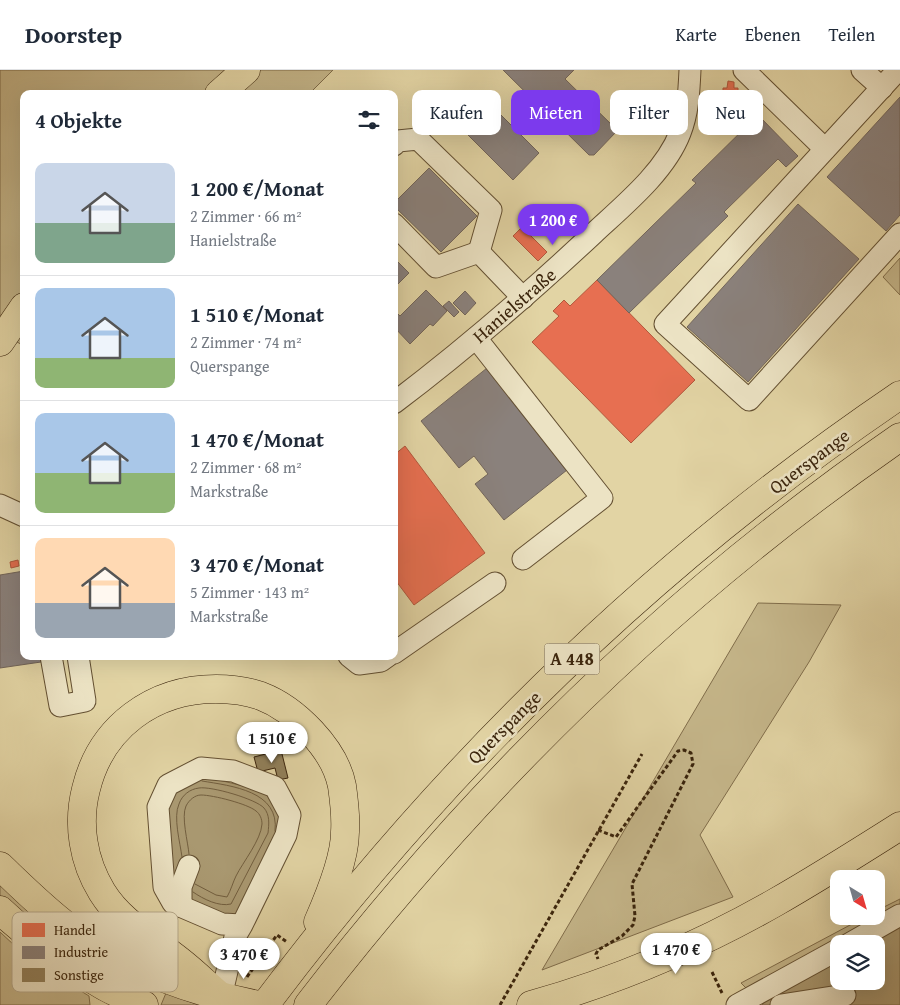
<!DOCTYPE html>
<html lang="de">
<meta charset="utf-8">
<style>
:root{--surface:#fff;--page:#f6f6f7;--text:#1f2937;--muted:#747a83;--line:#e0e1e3;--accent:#7c3aed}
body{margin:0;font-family:"Gentium Book Plus",serif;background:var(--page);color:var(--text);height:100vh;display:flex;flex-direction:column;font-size:19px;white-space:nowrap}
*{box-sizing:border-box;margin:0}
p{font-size:16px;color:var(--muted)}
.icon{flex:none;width:28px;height:28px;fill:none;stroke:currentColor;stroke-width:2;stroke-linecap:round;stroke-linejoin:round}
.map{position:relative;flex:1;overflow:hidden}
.panel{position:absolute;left:20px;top:20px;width:378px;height:570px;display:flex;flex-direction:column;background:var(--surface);border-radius:10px;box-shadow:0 5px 20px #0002}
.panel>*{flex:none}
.hud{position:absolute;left:412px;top:20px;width:412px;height:45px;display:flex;gap:10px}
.needle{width:32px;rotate:143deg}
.fabs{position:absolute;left:830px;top:800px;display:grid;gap:10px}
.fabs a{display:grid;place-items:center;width:55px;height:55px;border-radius:10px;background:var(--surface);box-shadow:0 5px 20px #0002;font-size:25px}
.price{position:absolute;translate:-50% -42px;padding:0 11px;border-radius:18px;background:#fff;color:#222;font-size:16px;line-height:32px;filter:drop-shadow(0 1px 2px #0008)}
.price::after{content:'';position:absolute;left:50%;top:30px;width:15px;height:11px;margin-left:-8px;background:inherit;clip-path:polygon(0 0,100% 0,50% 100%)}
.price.on{background:var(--accent);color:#fff}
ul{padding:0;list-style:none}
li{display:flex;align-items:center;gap:15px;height:125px;padding:0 15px}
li+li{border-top:1px solid var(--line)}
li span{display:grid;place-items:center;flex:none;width:140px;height:100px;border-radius:10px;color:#555}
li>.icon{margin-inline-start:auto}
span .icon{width:60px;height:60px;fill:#fffc;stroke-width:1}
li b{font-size:21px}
h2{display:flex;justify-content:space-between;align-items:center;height:60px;padding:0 15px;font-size:21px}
.tag{padding:0 18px;border-radius:10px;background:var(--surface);box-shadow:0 5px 20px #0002;font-size:18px;line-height:45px}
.tag.on{background:var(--accent);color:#fff}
header{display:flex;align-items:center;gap:30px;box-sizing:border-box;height:70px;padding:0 25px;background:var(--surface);border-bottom:1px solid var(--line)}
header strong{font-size:24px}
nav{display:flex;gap:28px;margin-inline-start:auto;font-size:18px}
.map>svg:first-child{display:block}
.green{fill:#c5b68a;stroke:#806d4b}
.water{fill:#a99870;stroke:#7d6a48}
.shops{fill:#e76f51;stroke:#b3583c}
.industry{fill:#8a817c;stroke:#72655a}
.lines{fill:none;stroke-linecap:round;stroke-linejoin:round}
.shore{stroke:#725e3e;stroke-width:1}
.building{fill:#91805b;stroke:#3a240c}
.minor-casing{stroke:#645032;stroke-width:23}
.major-casing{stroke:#3a240c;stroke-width:29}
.highway-casing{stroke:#3a240c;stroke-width:29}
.path{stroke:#3a240c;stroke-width:3;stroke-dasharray:4 2.5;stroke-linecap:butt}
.minor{stroke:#ece3c4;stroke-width:21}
.major{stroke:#e2d4a4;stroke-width:28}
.highway{stroke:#e2d4a4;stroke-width:28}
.labels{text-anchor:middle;stroke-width:5;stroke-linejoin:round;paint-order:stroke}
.shield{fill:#ece3c4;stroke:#6f5d43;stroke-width:1}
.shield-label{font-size:18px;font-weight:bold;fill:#3a240c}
.street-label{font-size:19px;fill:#3a240c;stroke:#ece3c4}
.key{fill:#ece3c4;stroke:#b7aa8d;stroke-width:1}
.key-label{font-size:14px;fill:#3a240c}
</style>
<header>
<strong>Doorstep</strong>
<nav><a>Karte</a><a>Ebenen</a><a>Teilen</a></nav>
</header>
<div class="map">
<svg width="900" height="935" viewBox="0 0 900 935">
<rect width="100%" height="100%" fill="#e2d4a4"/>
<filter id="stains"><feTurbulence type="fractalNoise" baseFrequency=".004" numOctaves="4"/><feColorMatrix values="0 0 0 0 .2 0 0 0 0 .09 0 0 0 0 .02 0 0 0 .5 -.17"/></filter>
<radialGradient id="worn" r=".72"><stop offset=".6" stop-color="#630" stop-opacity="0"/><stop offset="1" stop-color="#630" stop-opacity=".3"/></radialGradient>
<!-- green -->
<g class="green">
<path d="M 0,0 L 333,0 L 309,24 L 24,24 L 24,276 L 0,262 Z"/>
<path d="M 900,188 L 900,225 L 883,207 Z"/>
<path d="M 758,533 L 841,535 L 809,592 L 700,765 L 733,827 L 542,900 Z"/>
<path d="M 0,805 L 130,904 L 132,910 L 130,914 L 121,917 L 0,828 Z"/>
<path d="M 900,829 L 900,839 L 750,922 L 741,913 L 867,846 L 876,846 L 876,841 Z"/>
<path d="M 0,862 L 29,889 L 89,926 L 90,935 L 0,935 Z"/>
<path d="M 166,923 L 199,935 L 161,935 Z"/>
</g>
<!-- water -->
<g class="water">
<path d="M 202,706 L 260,720 L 271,729 L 281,751 L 237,845 L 224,847 L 172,820 L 168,763 L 168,729 L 177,716 Z"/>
<path d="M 900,854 L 900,935 L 762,935 L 769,925 L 839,887 L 839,911 L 876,911 L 876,874 L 863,874 Z"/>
</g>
<!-- shops -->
<g class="shops">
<path d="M 728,11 L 734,12 L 734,18 L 738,18 L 738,32 L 723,32 L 723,18 L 727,18 Z"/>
<path d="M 723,32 L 738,33 L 738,41 L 723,40 Z"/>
<path d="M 531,143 L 544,156 L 536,164 L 523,151 Z"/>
<path d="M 522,157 L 547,182 L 538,191 L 513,166 Z"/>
<path d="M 597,210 L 695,310 L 631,373 L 532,272 L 559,246 L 553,241 L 564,230 L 570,236 Z"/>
<path d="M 405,376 L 485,483 L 414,535 L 396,511 L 394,513 L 394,385 Z"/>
<path d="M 18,490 L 19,496 L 11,498 L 10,492 Z"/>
</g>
<!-- industry -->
<g class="industry">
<path d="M 503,0 L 574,0 L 565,9 L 615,58 L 616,62 L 594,85 L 589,85 Z"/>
<path d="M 900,27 L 900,145 L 886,161 L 827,107 Z"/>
<path d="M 491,35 L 539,83 L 513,110 L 464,61 Z"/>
<path d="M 758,45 L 798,86 L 786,97 L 778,89 L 724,142 L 728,146 L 629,243 L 597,210 L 696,113 L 692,110 Z"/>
<path d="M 429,98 L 477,146 L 441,182 L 394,136 L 394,133 Z"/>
<path d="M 798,134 L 859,189 L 748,312 L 687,257 Z"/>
<path d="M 394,188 L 409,203 L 398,214 L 394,209 Z"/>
<path d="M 426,220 L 447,241 L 433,256 L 430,254 L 410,274 L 394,257 L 394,245 L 396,242 L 400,246 Z"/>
<path d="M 465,221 L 476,233 L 465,245 L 453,233 Z"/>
<path d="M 449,231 L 459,242 L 454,247 L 443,236 Z"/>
<path d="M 487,298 L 567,400 L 504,450 L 475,414 L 488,404 L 474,386 L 459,398 L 421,351 Z"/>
<path d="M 24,501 L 24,586 L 40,586 L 41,592 L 0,598 L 0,505 Z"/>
</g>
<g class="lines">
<!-- shore -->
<g class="shore">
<path d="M 202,711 C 232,716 280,721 275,761"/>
<path d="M 189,784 C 188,772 181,747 186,736 C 189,730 195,725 201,725 C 213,725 248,734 256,741 C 260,744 262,749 262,754 C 261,770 243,792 236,806 C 233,812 231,820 227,827 L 216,825 L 195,814"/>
<path d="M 182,787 C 180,772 173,747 179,734 C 182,725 190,719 199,718 C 211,716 256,729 264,738 C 270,745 269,754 268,763 L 231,834 C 219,837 203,829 193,822"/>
</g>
</g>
<!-- building -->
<path class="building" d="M 281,680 L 288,708 L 278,710 L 275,698 L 258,702 L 254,687 Z"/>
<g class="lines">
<!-- minor casing -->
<g class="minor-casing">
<g id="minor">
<path d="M 744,0 L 825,79"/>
<path d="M 862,0 L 882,18"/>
<path d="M 898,0 L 665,254 L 749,330 L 900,164"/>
<path d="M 394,75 L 398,71 L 418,69 L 491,140 L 479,182"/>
<path d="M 394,154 L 436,197 L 479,182"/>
<path d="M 479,182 L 523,228"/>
<path d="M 476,268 L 602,428 L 523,489"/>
<path d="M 394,333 C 464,280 530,223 594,163 C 623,136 665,102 680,63 C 688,43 689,22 690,0"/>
<path d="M 0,435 L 24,446"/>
<path d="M 394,583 L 495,513"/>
<path d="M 51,586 L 60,636 L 85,631 L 78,586"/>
<path d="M 349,586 L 359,594 L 381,591 L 388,586"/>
<path d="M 181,836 L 181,817 L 189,796"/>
<path d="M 849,874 L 900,845"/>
<path d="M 221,927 L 235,867 L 242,855 L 286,765 L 290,745 L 275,717 L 233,701 L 201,698 L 168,715 L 158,737 L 164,817 L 173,833 L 222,854 L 242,855"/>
<path d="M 737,935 L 839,879"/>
<path d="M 781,935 L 845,925"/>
</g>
</g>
<!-- major casing -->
<g class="major-casing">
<g id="major">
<path d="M 219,24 L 246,0"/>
<path d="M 0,272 L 24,237"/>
<path d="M 0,796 C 22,817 44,839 68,857 C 124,897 192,922 259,935"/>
<path d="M 0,840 C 31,869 65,894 102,915 C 115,923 130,928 144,935"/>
<path d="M 531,935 C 616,911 699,876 776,832 C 818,808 859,782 900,756"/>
</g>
</g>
<!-- highway casing -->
<g class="highway-casing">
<g id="highway">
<path d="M 221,927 C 207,915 195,903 181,892 C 153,869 121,853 102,822 C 83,791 77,754 86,719 C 101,657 153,619 216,619 C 231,619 247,621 261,626 C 295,639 335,679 342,716 C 344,730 346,748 345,762 C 345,789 329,827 318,852"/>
<path d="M 265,935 C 442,699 655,491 900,325"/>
<path d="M 308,935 C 476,717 674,523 900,367"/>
</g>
</g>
<!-- path -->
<g class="path">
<path d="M 598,760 L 616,767 L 678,681 L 684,680 L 691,683 L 693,694 L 632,814 L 635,846 L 633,855 L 622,866 L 598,880 L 596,884 L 598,889"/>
<path d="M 712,902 L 722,923"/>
<path d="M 247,907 L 277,865 L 287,872"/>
<path d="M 500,935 L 642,684"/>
</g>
<!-- minor -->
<use href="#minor" class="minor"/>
<!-- major -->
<use href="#major" class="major"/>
<!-- highway -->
<use href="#highway" class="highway"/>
</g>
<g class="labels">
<!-- shield labels -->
<rect class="shield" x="544.5" y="573.5" width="55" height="31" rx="4"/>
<g class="shield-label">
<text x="572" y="595">A 448</text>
</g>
<!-- street labels -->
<g class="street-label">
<text transform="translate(514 235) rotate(-41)" y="7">Hanielstraße</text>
<text transform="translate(809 391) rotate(-37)" y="7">Querspange</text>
<text transform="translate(504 657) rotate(-45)" y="7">Querspange</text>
</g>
</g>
<!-- legend -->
<rect x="12" y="842" width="166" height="80" rx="8" class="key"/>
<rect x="22" y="853" width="23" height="14" fill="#e76f51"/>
<rect x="22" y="876" width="23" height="13" fill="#8a817c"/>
<rect x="22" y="898" width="23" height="14" fill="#91805b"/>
<g class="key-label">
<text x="54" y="865">Handel</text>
<text x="54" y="887">Industrie</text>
<text x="54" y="910">Sonstige</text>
</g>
<rect width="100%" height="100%" filter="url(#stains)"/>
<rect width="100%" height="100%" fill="url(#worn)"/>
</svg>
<div class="fabs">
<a><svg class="needle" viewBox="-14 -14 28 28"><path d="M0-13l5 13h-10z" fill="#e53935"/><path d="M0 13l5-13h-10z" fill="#747a83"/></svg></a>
<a><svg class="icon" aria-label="layers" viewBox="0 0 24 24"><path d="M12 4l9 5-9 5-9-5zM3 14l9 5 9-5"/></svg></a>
</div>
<b class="price on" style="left:553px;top:176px">1 200 €</b>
<b class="price" style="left:272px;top:694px">1 510 €</b>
<b class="price" style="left:676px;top:905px">1 470 €</b>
<b class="price" style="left:244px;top:910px">3 470 €</b>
<div class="hud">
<a class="tag">Kaufen</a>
<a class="tag on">Mieten</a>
<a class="tag">Filter</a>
<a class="tag">Neu</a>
</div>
<section class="panel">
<h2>4 Objekte<svg class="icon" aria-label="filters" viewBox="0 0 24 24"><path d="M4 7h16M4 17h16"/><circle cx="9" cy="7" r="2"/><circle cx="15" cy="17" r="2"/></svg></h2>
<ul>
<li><span style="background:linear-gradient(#c9d6e8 60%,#7fa58c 0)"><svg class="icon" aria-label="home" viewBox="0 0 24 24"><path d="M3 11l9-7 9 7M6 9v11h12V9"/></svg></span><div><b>1 200 €/Monat</b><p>2 Zimmer · 66 m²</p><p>Hanielstraße</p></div></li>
<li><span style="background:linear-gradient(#a9c7e8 70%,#8fb573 0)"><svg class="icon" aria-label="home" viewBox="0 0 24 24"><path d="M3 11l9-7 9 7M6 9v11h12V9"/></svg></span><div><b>1 510 €/Monat</b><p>2 Zimmer · 74 m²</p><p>Querspange</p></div></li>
<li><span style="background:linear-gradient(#a9c7e8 60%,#8fb573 0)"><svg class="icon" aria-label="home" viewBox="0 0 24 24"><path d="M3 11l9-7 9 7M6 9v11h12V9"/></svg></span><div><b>1 470 €/Monat</b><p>2 Zimmer · 68 m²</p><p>Markstraße</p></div></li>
<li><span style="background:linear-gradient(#ffd9b3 65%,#9aa5b1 0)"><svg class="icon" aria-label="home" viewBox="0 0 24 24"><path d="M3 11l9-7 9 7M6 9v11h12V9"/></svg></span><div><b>3 470 €/Monat</b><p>5 Zimmer · 143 m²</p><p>Markstraße</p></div></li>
</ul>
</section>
</div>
